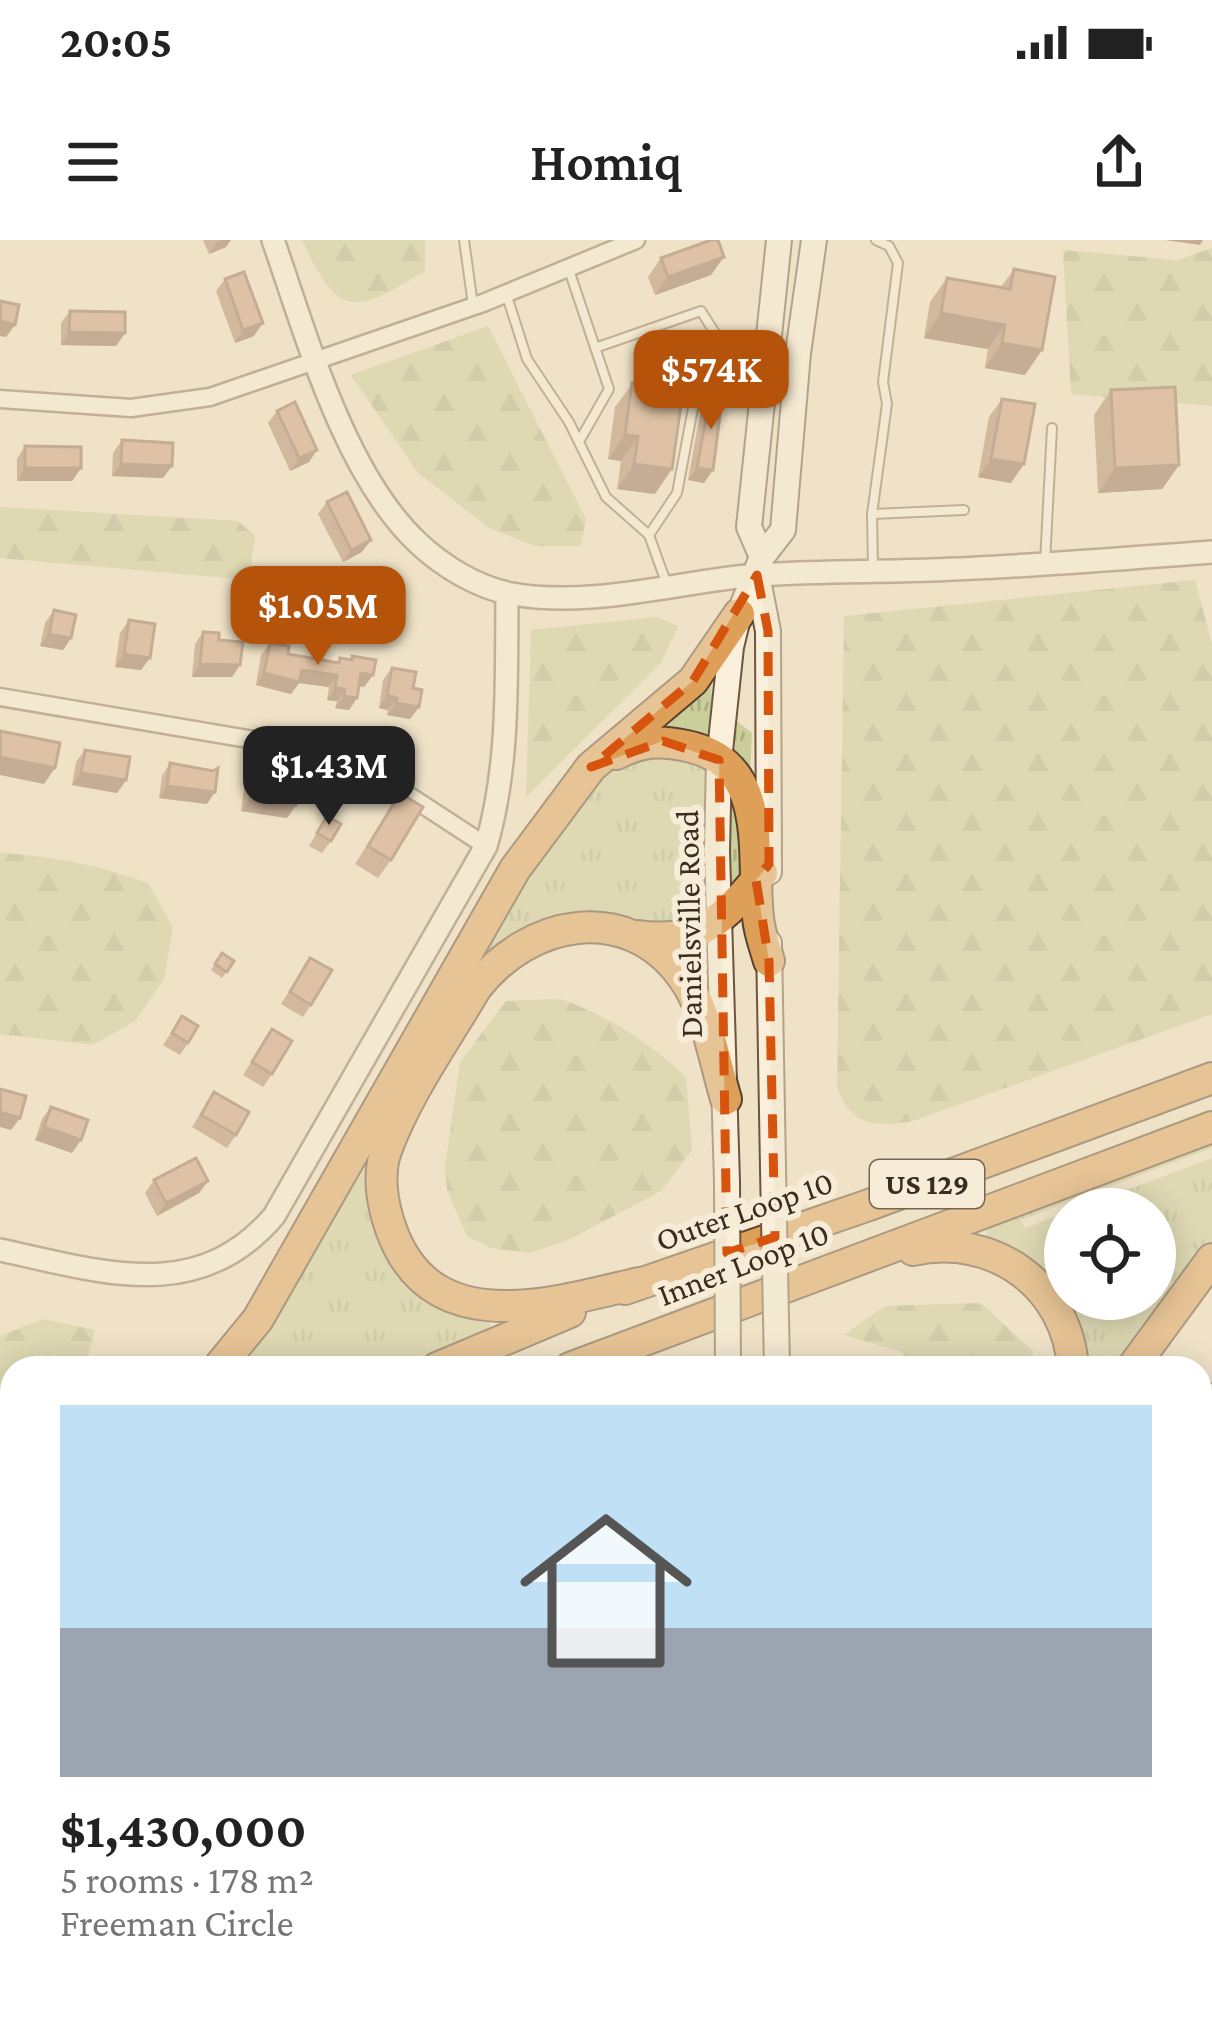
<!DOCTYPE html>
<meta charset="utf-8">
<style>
:root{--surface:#fff;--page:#f2f2f2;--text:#222;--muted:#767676;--line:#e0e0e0;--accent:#b45309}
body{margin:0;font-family:"Crimson Pro",serif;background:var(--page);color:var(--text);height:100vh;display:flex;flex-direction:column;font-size:45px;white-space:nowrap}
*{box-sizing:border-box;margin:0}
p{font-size:39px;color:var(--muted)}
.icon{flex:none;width:66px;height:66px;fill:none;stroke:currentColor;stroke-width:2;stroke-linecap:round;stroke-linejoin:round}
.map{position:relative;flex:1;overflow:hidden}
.sheet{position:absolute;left:0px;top:1116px;width:1212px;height:663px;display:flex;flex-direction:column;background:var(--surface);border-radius:36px 36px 0 0;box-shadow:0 6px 30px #0003}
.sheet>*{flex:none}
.controls{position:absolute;left:1044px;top:948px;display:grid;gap:24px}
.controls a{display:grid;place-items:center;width:132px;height:132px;border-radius:50%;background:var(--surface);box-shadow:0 6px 30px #0003;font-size:60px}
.price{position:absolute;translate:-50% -102px;padding:0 27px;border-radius:24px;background:var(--accent);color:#fff;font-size:39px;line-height:78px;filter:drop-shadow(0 3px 6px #0008)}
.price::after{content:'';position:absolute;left:50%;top:72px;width:36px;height:27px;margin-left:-18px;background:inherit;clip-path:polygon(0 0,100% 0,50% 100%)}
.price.on{background:#222;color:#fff}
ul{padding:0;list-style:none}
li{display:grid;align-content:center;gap:24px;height:636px;padding:0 60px}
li+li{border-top:3px solid var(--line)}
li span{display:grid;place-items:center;height:372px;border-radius:0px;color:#555}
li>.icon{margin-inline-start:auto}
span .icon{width:216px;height:216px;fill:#fffc;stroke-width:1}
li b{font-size:51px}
.status{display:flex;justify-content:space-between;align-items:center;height:84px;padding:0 60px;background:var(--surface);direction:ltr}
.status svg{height:33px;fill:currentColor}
header{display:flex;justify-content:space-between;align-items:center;height:156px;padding:0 60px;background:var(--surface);font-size:54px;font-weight:600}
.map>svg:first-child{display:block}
.grass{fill:url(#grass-tufts)}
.forest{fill:url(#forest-firs)}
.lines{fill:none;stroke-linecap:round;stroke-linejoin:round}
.service-casing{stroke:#8b745c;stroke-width:12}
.minor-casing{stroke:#8b745c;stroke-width:21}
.tertiary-casing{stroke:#8b745c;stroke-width:26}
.secondary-casing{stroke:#6d553f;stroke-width:28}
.motorway-casing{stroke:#594230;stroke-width:34}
.service{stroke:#f9efdb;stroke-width:8}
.minor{stroke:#f9efdb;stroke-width:16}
.tertiary{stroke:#f9efdb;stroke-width:21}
.secondary{stroke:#f9efdb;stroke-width:24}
.motorway{stroke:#de9f59;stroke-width:30}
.secondary-bridge-casing{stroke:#6d553f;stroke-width:28;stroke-linecap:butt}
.secondary-bridge{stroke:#f9efdb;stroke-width:24}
.wall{fill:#b0866c}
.shaded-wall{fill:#906d58}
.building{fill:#cd9c7d;stroke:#906d58;stroke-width:3}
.marked{fill:none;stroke:#d7540e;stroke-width:9;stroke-dasharray:24 15;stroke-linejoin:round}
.labels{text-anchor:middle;stroke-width:12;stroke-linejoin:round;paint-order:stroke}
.shield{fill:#f6ecd7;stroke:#746657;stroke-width:3}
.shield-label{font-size:30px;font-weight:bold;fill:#3c2c20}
.street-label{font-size:33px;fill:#3c2c20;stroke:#f6ecd7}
</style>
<div class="status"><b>20:05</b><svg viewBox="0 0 49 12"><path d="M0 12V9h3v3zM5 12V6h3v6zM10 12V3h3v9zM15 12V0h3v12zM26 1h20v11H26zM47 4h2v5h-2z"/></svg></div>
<header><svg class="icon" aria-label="menu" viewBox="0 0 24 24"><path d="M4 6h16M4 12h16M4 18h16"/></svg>Homiq<svg class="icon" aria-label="share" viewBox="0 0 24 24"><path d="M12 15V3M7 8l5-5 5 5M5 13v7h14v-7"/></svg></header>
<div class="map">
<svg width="1212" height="1777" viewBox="0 0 1212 1777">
<defs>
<pattern id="grass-tufts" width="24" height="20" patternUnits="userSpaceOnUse" patternTransform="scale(3)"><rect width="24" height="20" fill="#c9ce9b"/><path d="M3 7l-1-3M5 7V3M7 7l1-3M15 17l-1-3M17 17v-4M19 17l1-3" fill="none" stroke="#aeb185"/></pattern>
<pattern id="forest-firs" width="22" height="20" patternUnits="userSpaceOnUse" patternTransform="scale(3)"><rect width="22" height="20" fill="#c9ce9b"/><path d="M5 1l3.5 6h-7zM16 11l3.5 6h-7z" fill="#aeb185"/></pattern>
</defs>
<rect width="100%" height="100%" fill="#efe2c7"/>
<!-- grass -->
<g class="grass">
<path d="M 711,434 L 713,502 L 641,496 Z"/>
<path d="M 738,482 L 752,493 L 750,537 L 731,521 L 735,484 Z"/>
<path d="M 635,512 L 711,524 L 708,676 L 698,684 L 525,694 L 392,876 L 384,995 L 491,1076 L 490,1088 L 399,1128 L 230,1128 L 523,634 L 595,536 Z"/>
<path d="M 731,548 L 747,628 L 728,653 L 729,550 Z"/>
<path d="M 710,695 L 712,787 L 672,709 Z"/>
<path d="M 1212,900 L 1212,908 L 1021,980 L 1025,988 L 1065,973 L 1065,1059 L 1155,1059 L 1155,969 L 1077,969 L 1212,918 L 1212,1008 L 1123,1128 L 1081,1128 L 988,1002 L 986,986 Z"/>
</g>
<!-- forest -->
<g class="forest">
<path d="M 302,0 L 425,0 L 425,31 C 355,73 340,82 302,0 Z"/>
<path d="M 1212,8 L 1212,166 L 1071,154 L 1063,10 L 1177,20 Z"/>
<path d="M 488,86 L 586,279 L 581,306 L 535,306 L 491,289 L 418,233 L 351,135 Z"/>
<path d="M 0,267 L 238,281 L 255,296 L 249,340 L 0,318 Z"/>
<path d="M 1195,340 L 1212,404 L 1212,774 L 913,881 C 876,887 851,887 837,847 L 844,376 Z"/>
<path d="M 657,377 L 678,386 L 661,423 L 526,557 L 531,390 Z"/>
<path d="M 0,613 C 53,616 99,625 148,643 L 173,688 L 164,739 L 135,781 L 93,805 L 0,794 Z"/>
<path d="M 560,759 C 608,775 649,803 686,837 L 692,910 L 661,951 L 566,1001 L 529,1013 L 491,1008 L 467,996 L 447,950 L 445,927 L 460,822 L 506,761 Z"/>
<path d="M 981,1063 L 1033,1111 L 1032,1128 L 910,1128 L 902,1112 L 844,1095 L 885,1066 Z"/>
<path d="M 43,1079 L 95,1090 L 85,1128 L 12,1128 L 12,1204 L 0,1210 L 0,1096 Z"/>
</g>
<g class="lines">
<!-- service casing -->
<g class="service-casing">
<g id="service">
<path d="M 464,0 L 473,65"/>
<path d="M 568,27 L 609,149 L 580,200"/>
<path d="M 506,53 L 527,119 L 569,182 L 606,257 L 649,295 L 667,345"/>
<path d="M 595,108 L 701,71 L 720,101 L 762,108"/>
<path d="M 872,274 L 964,270"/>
<path d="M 649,295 L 677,253 L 698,142 L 720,101"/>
<path d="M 1045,323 L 1052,188"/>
<path d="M 873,327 L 872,274 L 887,164 L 883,142 L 898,23 L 889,6 L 876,0"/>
<path d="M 1200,1443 L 1212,1449"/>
<path d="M 1200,1541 L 1212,1479"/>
<path d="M 1042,1767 L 1044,1777"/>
<path d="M 674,1777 L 674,1767"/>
<path d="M 894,1777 L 917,1767"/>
<path d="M 1097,1777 L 1100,1767"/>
<path d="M 1154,1777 L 1156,1767"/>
</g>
</g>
<!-- minor casing -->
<g class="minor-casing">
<g id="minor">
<path d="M 0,159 L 131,168 L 210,157 L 483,63 L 636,0"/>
<path d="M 0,457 L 331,513 L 382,538 L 486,606"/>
<path d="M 11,1479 L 12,1479"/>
<path d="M 0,1749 L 12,1748"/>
</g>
</g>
<!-- tertiary casing -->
<g class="tertiary-casing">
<g id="tertiary">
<path d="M 273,0 C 306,94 344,233 417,302 C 442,326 478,348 512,354 C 592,368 676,342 756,335 C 814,331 872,332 930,330 C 1024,327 1118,319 1212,312"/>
<path d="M 0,1010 C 100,1031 197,1066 274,976 L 486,606 C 510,524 506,438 507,354"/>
</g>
</g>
<!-- secondary casing -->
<g class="secondary-casing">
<g id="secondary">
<path d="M 762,317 L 749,287 L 779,0"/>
<path d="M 757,335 L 768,391 L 769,632"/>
<path d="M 769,703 L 773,928"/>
<path d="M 727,942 L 717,611 L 719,520 L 731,407 L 739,374 L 762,317 L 783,290 L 798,113 L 814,0"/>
<path d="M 1200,1165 L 1212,1156"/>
<path d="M 822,1767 L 824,1777"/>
</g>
</g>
<!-- motorway casing -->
<g class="motorway-casing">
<g id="motorway">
<path d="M 616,514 C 642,501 659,500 687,506 C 771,524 751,614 758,677 C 759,692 765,707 769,721"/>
<path d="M 638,696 C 700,705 725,678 762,633"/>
<path d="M 913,1010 C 993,992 1068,1046 1073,1128"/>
<path d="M 639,1043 C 553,1063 431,1102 391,989 C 382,964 377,933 387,908 C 408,852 446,799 476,748 C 528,680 626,660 682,736 C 707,770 714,819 726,859"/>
<path d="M 625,1049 L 869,965 L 1212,838"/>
<path d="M 218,1128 L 258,1079 L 515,629 L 591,527 L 693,441 L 739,374"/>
<path d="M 437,1128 L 570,1072"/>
<path d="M 570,1128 L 1212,887"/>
<path d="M 1132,1128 L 1212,1019"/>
<path d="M 0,1310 L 12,1303"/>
<path d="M 0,1380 L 12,1374"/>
</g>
</g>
<!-- service -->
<use href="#service" class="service"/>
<!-- minor -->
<use href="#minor" class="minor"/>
<!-- tertiary -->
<use href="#tertiary" class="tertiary"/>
<!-- secondary -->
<use href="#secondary" class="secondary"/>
<!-- motorway -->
<use href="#motorway" class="motorway"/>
<!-- secondary-bridge casing -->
<g class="secondary-bridge-casing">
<g id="secondary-bridge">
<path d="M 773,928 L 777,1128"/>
<path d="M 727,942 L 728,1128"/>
</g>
</g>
<!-- secondary-bridge -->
<use href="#secondary-bridge" class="secondary-bridge"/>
</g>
<!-- wall -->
<g class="wall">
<path d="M 203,0 L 231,0 L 226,7 L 209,14 Z"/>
<path d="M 661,18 L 711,35 L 655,55 L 648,37 Z"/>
<path d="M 1014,29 L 1025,135 L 985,128 L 988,109 L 924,98 L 930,62 L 947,38 L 1001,47 Z"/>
<path d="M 225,39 L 254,96 L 235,103 L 216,51 Z"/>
<path d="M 70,71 L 125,93 L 116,106 L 61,105 L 61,83 Z"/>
<path d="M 653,107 L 655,254 L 617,249 L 621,221 L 608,219 L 615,167 L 633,143 L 636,131 Z"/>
<path d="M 1111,150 L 1179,225 L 1162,249 L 1098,253 L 1094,175 Z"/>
<path d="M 711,151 L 704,243 L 688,240 L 702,163 Z"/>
<path d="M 1002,159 L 1011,243 L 978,237 L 989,177 Z"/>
<path d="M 277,171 L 309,222 L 290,231 L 268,183 Z"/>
<path d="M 122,200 L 163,238 L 112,236 L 113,213 Z"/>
<path d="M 25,206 L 81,228 L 72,241 L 17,241 L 17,219 Z"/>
<path d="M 327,262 L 362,312 L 343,322 L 318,274 Z"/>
<path d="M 54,370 L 71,398 L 63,410 L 40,406 L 45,383 Z"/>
<path d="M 129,380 L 141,430 L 115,427 L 120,393 Z"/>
<path d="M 203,392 L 219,400 L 240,425 L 232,437 L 192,437 L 195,404 Z"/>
<path d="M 270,403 L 288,414 L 337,422 L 340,418 L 350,419 L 352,416 L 373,435 L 364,447 L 359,446 L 357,458 L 349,470 L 335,468 L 337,461 L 327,460 L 329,447 L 299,443 L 291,454 L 256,445 L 261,415 Z"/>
<path d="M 392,428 L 413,448 L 419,467 L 410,479 L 387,475 L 388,470 L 379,468 L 383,440 Z"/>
<path d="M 85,510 L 126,540 L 117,553 L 72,545 L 76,522 Z"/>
<path d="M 170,523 L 207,564 L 159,558 L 162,536 Z"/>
<path d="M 253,535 L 296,565 L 287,578 L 241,571 L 244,548 Z"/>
<path d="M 400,553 L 391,620 L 378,638 L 355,624 Z"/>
<path d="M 327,576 L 331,601 L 322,613 L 309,606 Z"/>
<path d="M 222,713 L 234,721 L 222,738 L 211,730 Z"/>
<path d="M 310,718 L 311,765 L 303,777 L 281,764 Z"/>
<path d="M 182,776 L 188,803 L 180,815 L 163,805 Z"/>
<path d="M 272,789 L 272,834 L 263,847 L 243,835 Z"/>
<path d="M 214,852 L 236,895 L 227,908 L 192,887 Z"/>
<path d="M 51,867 L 72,913 L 35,900 L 42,879 Z"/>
<path d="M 154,940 L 208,941 L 199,953 L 157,976 L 145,953 Z"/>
</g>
<!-- shaded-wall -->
<g class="shaded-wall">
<path d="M 222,0 L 231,0 L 226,7 L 209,14 L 217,2 Z"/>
<path d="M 1165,0 L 1203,0 L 1200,5 Z"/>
<path d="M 724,17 L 711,35 L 655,55 L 668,37 Z"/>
<path d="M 941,73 L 1005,85 L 988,109 L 924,98 Z"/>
<path d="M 0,81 L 15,85 L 6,97 L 0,96 Z"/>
<path d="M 263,83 L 254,96 L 235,103 L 243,90 Z"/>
<path d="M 69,92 L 125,93 L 116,106 L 61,105 Z"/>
<path d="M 1002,103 L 1042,110 L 1025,135 L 985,128 Z"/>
<path d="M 625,195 L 638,196 L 621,221 L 608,219 Z"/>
<path d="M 317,210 L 309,222 L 290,231 L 299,218 Z"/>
<path d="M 991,219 L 1024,224 L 1011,243 L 978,237 Z"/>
<path d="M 121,224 L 172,226 L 163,238 L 112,236 Z"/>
<path d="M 634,224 L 672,229 L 655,254 L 617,249 Z"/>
<path d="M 1179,225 L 1162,249 L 1098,253 L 1115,228 Z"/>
<path d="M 25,228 L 81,228 L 72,241 L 17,241 Z"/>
<path d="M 697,228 L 713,230 L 704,243 L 688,240 Z"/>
<path d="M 371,300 L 362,312 L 343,322 L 351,310 Z"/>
<path d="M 49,394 L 71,398 L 63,410 L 40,406 Z"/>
<path d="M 124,414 L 150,418 L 141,430 L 115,427 Z"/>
<path d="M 200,424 L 240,425 L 232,437 L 192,437 Z"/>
<path d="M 302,430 L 337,435 L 329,447 L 299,443 L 291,454 L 256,445 L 264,433 Z"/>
<path d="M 361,433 L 373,435 L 364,447 L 353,445 Z"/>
<path d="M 335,448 L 345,449 L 337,461 L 327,460 Z"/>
<path d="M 387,455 L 397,458 L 388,470 L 379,468 Z"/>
<path d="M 344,456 L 357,458 L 349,470 L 335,468 Z"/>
<path d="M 396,463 L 419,467 L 410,479 L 387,475 Z"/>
<path d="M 0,517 L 55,528 L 44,544 L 0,535 Z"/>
<path d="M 81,533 L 126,540 L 117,553 L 72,545 Z"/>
<path d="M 167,546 L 215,552 L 207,564 L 159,558 Z"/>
<path d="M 250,558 L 296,565 L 287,578 L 241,571 Z"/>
<path d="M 0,872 L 20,878 L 11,890 L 0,887 Z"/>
<path d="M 44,887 L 81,900 L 72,913 L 35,900 Z"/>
<path d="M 208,941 L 199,953 L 157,976 L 166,963 Z"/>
<path d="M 12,1693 L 12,1705 L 0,1706 L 0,1694 Z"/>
</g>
<!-- building -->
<g class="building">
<path d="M 711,0 L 718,0 L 724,17 L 668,37 L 661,18 Z"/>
<path d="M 1014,29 L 1055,37 L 1042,110 L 1002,103 L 1005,85 L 941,73 L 947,38 L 1010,49 Z"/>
<path d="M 244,32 L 263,83 L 243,90 L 225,39 Z"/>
<path d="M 0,61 L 19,65 L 15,85 L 0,81 Z"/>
<path d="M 70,71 L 125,72 L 125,93 L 69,92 Z"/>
<path d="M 653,107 L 677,110 L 674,135 L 685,136 L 672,229 L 634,224 L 638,196 L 625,195 L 632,143 L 644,144 Z"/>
<path d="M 1175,147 L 1179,225 L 1115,228 L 1111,150 Z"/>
<path d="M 711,151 L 723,152 L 713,230 L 697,228 Z"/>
<path d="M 1002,159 L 1035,164 L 1024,224 L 991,219 Z"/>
<path d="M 295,162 L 317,210 L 299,218 L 277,171 Z"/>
<path d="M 122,200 L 173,203 L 172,226 L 121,224 Z"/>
<path d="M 25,206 L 81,207 L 81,228 L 25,228 Z"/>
<path d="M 347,252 L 371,300 L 351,310 L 327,262 Z"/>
<path d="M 54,370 L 76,375 L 71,398 L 49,394 Z"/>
<path d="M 129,380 L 155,384 L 150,418 L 124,414 Z"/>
<path d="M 203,392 L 219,393 L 219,400 L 243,402 L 240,425 L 200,424 Z"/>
<path d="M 270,403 L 289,406 L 288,414 L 339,423 L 340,418 L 352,420 L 352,416 L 376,420 L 373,435 L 361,433 L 357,458 L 344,456 L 345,449 L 335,448 L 337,435 L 302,430 L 299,442 L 264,433 Z"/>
<path d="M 392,428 L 416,432 L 413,448 L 422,450 L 419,467 L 396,463 L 397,458 L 387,455 Z"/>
<path d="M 0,491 L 60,503 L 55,528 L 0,517 Z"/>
<path d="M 85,510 L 130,517 L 126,540 L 81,533 Z"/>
<path d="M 170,523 L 213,531 L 218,528 L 215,552 L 167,546 Z"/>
<path d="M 253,535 L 299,542 L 296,565 L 250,558 Z"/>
<path d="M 400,553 L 423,567 L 391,620 L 368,606 Z"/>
<path d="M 327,576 L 341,584 L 331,601 L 317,593 Z"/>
<path d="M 222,713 L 234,721 L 227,732 L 215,724 Z"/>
<path d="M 310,718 L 332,730 L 311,765 L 290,752 Z"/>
<path d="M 182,776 L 198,786 L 188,803 L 172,793 Z"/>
<path d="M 272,789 L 292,801 L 272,834 L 252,822 Z"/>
<path d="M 0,849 L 26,856 L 20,878 L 0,872 Z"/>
<path d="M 214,852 L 249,872 L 236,895 L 201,875 Z"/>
<path d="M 51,867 L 88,880 L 81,900 L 44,887 Z"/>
<path d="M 196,918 L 208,941 L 166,963 L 154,940 Z"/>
<path d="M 0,1671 L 12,1671 L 12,1693 L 0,1694 Z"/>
<path d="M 926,1767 L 947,1767 L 948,1774 L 988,1767 L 1030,1767 L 1032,1777 L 907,1777 L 906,1772 Z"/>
<path d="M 620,1776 L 620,1777 L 548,1777 Z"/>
</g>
<!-- marked area -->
<path d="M0 0H1212V1777H0ZM 757,335 L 768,391 L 769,624 L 756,640 L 769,721 L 775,997 L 727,1013 L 719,520 L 663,501 L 591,527 L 693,441 Z" fill="#efe2c7" fill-opacity=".55" fill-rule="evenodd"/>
<path class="marked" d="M 757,335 L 768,391 L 769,624 L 756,640 L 769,721 L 775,997 L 727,1013 L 719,520 L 663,501 L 591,527 L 693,441 Z"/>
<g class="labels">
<!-- shield labels -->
<rect class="shield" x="870" y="920" width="114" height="48" rx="9"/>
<g class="shield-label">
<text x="927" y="954">US 129</text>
</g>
<!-- street labels -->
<g class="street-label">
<text transform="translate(688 684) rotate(-91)" y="12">Danielsville Road</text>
<text transform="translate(744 970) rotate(-19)" y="12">Outer Loop 10</text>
<text transform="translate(743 1023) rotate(-21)" y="12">Inner Loop 10</text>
</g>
</g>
</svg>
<div class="controls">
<a><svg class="icon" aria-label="locate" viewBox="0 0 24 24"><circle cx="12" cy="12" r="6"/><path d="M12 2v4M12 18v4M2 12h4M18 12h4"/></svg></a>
</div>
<b class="price" style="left:711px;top:192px">$574K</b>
<b class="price" style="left:318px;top:428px">$1.05M</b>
<b class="price on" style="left:329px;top:588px">$1.43M</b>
<section class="sheet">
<ul>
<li><span style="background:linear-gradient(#bfe0f5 60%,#9aa5b1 0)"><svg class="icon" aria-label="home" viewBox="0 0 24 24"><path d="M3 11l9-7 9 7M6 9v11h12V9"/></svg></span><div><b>$1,430,000</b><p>5 rooms · 178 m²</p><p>Freeman Circle</p></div></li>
</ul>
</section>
</div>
